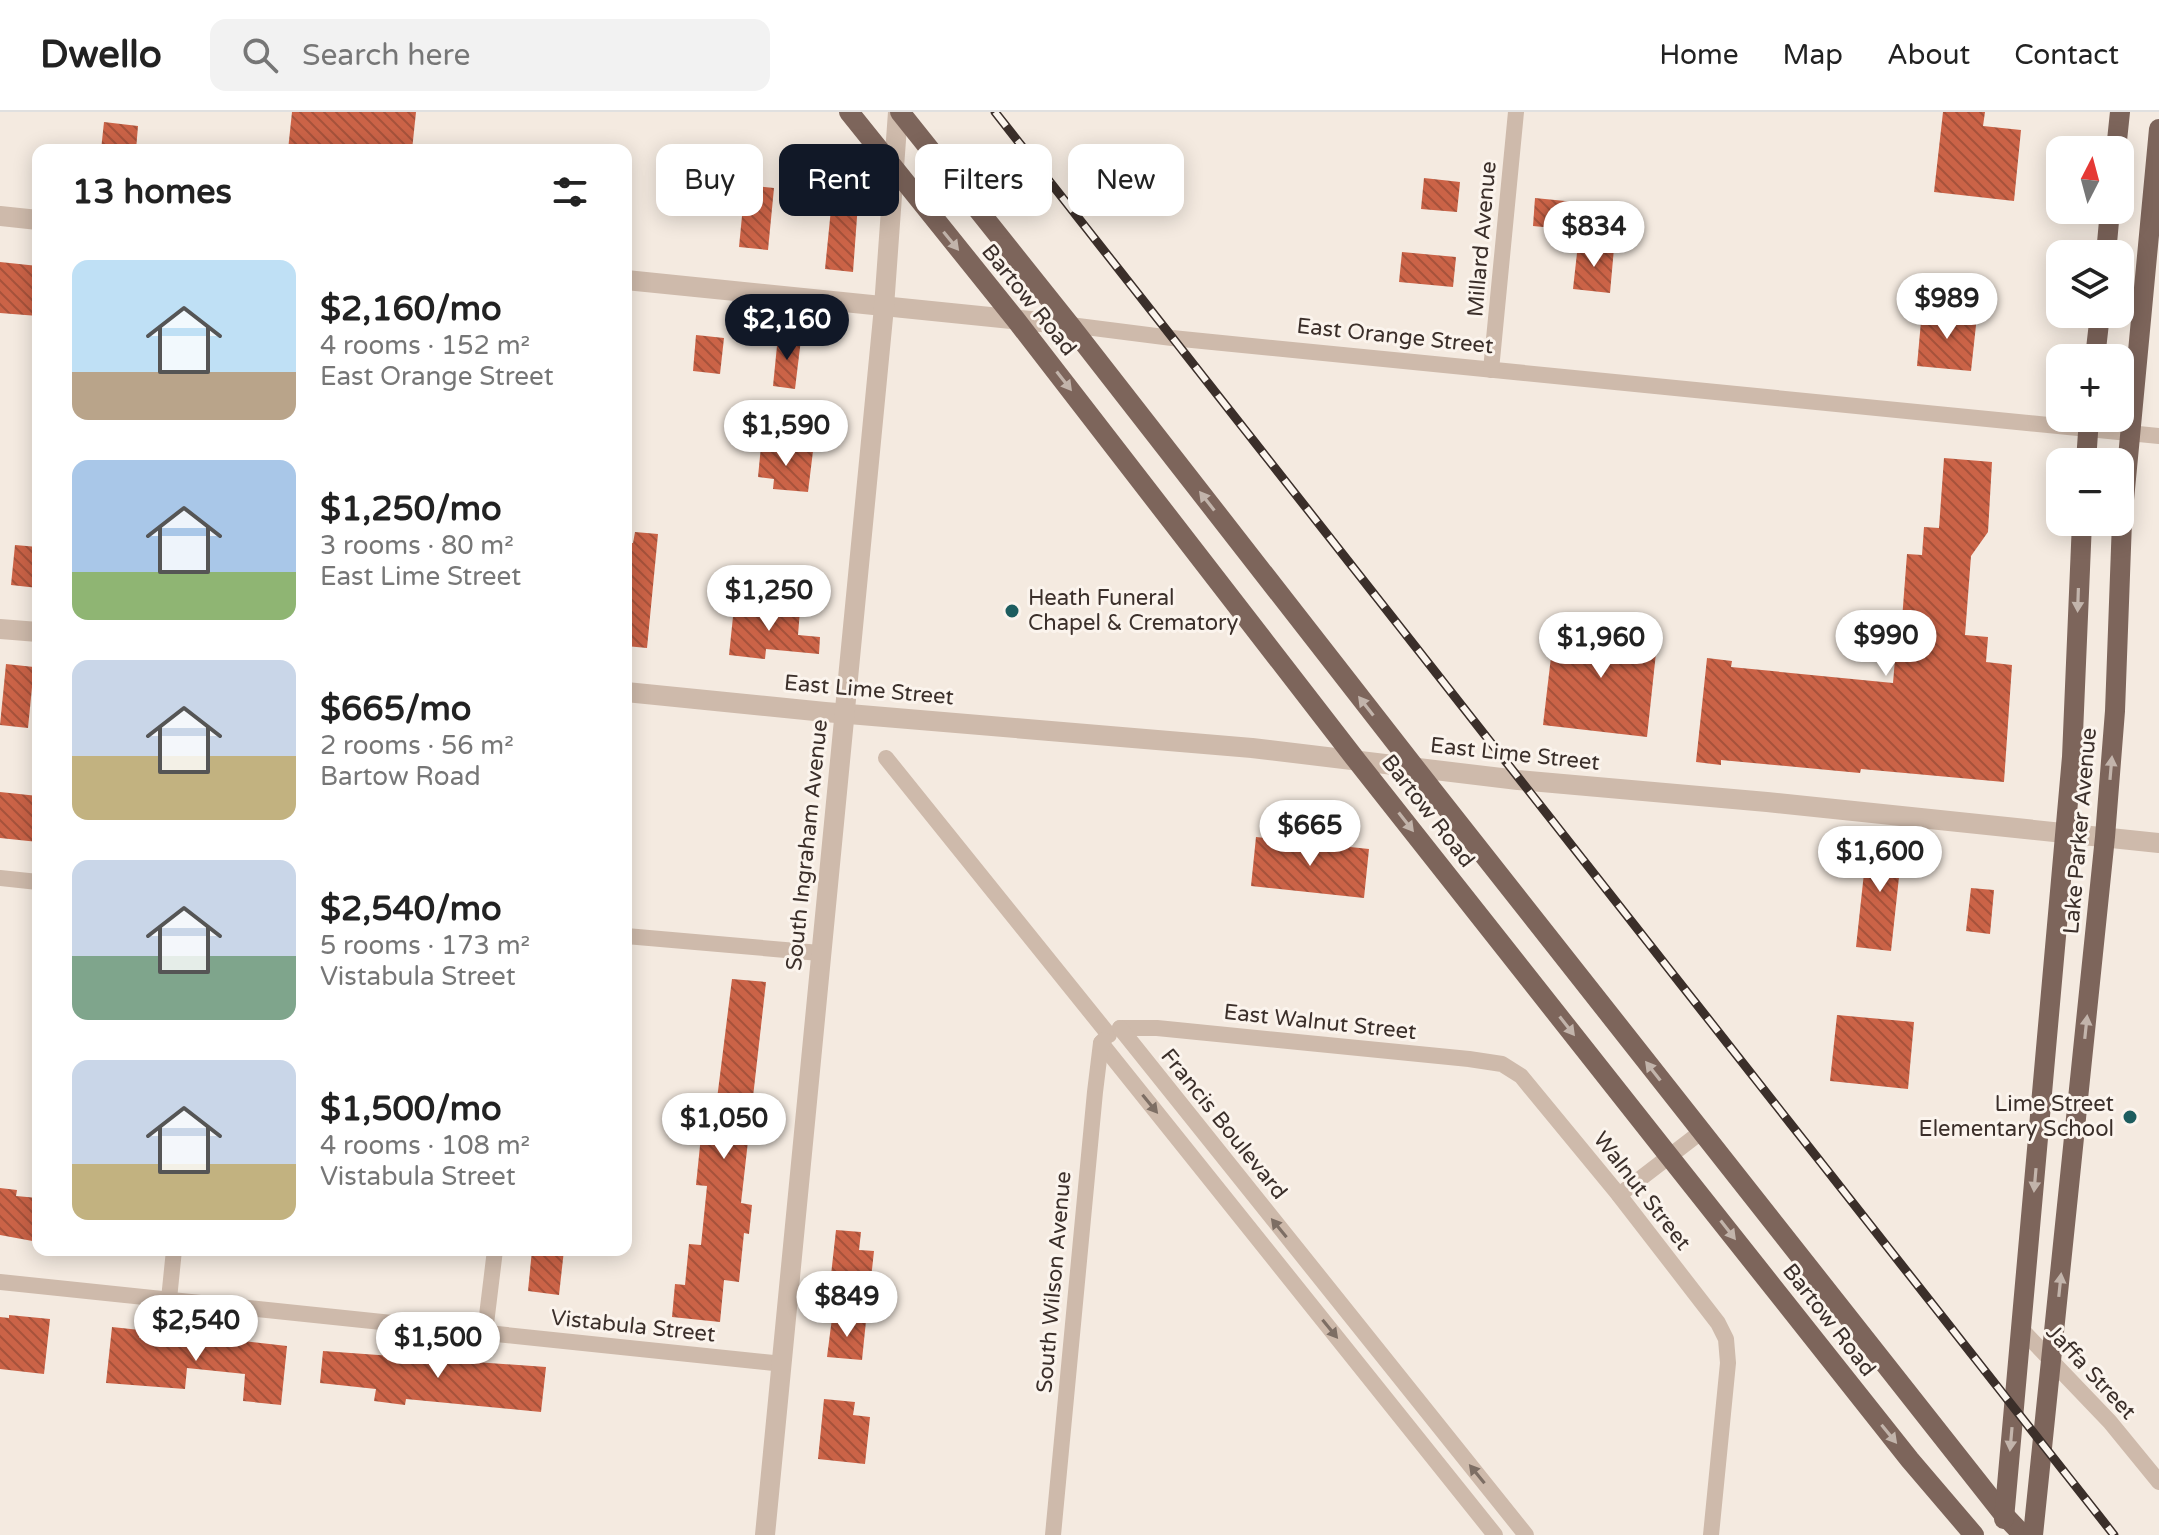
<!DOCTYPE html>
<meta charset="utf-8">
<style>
body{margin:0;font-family:"Varela Round",sans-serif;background:#f2f2f2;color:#222;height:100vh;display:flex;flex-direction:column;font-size:30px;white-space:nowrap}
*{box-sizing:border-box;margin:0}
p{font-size:26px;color:#767676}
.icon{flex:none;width:44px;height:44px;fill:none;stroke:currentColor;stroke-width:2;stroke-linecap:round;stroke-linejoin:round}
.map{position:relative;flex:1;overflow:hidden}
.sheet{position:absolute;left:32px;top:32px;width:600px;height:1112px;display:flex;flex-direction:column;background:#fff;border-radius:16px;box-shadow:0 4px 20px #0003}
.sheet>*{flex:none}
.banner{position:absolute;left:656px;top:32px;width:760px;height:72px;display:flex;gap:16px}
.needle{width:52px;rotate:6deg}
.buttons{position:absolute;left:2046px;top:24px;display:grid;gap:16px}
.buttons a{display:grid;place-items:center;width:88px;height:88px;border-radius:16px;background:#fff;box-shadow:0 4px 20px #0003;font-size:40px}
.price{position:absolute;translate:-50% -68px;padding:0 18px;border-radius:28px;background:#fff;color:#222;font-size:26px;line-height:52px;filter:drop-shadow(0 2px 4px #0008)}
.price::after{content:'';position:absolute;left:50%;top:48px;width:24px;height:18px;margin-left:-12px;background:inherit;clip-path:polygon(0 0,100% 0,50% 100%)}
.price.selected{background:#111827;color:#fff}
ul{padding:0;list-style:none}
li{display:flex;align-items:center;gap:24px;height:200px;padding:0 40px}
li span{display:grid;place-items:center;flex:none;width:224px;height:160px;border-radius:16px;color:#555}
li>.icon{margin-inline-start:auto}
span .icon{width:96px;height:96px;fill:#fffc;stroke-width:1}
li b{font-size:34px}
h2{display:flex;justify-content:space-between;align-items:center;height:96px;padding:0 40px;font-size:34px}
.tag{padding:0 28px;border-radius:16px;background:#fff;box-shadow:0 4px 20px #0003;font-size:28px;line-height:72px}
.tag.selected{background:#111827;color:#fff}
header{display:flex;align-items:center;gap:48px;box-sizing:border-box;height:112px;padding:0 40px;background:#fff;border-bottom:2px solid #e0e0e0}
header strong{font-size:38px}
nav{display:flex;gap:44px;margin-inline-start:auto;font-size:28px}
.search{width:560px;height:72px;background:#f2f2f2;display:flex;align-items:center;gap:20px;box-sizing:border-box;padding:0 28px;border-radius:16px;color:#767676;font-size:30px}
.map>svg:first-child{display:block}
.building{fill:url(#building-back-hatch)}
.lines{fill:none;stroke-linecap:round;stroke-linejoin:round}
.minor{stroke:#cebaab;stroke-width:16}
.tertiary{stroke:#cebaab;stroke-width:20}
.primary{stroke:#7d655b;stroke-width:20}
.rail-casing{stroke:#3b2f2a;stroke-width:9}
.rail{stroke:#fbf4ed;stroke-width:6;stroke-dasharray:18;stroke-linecap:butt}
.oneway{fill:#c2b4ab}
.oneway2{fill:#7d6e64}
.poi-dot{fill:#1d5d5f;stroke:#fbf4ed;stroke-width:3}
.labels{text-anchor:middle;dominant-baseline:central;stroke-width:6;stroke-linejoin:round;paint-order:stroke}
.street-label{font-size:22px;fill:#3b2f2a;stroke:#fbf4ed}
.poi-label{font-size:22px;fill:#3b2f2a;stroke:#fbf4ed;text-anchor:start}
</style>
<header>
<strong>Dwello</strong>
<div class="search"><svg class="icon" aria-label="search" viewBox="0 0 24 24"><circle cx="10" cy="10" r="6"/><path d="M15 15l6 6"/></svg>Search here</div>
<nav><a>Home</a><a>Map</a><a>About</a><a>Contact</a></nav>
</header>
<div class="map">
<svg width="2159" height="1423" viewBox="0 0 2159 1423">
<defs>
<pattern id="building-back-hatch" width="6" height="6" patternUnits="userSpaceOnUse" patternTransform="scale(2)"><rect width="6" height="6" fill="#cb6347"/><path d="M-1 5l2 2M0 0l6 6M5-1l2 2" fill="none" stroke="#a6523b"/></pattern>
</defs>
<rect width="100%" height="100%" fill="#f4eae0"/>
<g class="building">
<path d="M 292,0 L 416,0 L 412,38 L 288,38 Z"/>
<path d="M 1943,0 L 1985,0 L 1983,14 L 2021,18 L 2014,89 L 1934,80 Z"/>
<path d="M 104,10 L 138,14 L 136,38 L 101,38 Z"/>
<path d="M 789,46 L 852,53 L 860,64 L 853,160 L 825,157 L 833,77 L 786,72 Z"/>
<path d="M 1424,66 L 1460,70 L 1457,100 L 1421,97 Z"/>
<path d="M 745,73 L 774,76 L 768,138 L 739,135 Z"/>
<path d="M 1535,86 L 1585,91 L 1583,119 L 1533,114 Z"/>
<path d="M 1578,132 L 1614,136 L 1610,181 L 1573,177 Z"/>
<path d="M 1402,140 L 1456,145 L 1453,175 L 1399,170 Z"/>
<path d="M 0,150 L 38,154 L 38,204 L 0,201 Z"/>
<path d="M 1922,198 L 1977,204 L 1971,259 L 1917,254 Z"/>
<path d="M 696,223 L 724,226 L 720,262 L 693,259 Z"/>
<path d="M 778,224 L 801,227 L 795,277 L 773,274 Z"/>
<path d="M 761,334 L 813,339 L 808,380 L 773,377 L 774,367 L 758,365 Z"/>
<path d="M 1944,346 L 1992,350 L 1988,420 L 1971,444 L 1965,523 L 1988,525 L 1986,550 L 2012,553 L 2004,670 L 1861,657 L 1860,661 L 1721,648 L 1721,653 L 1696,650 L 1707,546 L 1732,549 L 1731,555 L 1893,571 L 1895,547 L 1899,547 L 1907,442 L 1922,443 L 1924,415 L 1939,416 Z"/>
<path d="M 635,420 L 658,422 L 647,536 L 626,534 L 626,431 L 633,431 Z"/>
<path d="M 15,433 L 38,435 L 38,476 L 11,473 Z"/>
<path d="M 734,495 L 772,499 L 772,495 L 800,498 L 798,523 L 820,525 L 819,542 L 766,537 L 765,547 L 729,543 Z"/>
<path d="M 1555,511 L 1658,522 L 1647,625 L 1543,613 Z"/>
<path d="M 6,552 L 34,555 L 28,616 L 0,613 Z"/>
<path d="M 0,680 L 38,684 L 38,730 L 0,726 Z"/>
<path d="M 1868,724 L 1903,728 L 1891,839 L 1856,835 Z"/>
<path d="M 1256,725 L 1369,737 L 1364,786 L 1251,774 Z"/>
<path d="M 1971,776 L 1994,778 L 1990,822 L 1966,819 Z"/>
<path d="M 732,867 L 766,870 L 741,1091 L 752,1093 L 749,1122 L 744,1121 L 739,1170 L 724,1168 L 720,1210 L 672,1205 L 675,1172 L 685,1173 L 689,1132 L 701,1133 L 707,1074 L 696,1073 L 702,1014 L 695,1013 L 698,985 L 717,987 Z"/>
<path d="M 1837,903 L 1914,910 L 1908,977 L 1830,969 Z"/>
<path d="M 0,1076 L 17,1078 L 16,1084 L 38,1086 L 38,1130 L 0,1123 Z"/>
<path d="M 836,1118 L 861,1120 L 859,1138 L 874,1139 L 870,1176 L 830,1172 Z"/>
<path d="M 532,1138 L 564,1138 L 559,1183 L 528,1179 Z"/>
<path d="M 9,1203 L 50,1207 L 44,1262 L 0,1257 L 0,1205 L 9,1206 Z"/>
<path d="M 832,1206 L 866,1209 L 862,1248 L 827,1245 Z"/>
<path d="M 112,1215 L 140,1218 L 139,1226 L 199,1232 L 200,1224 L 287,1234 L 281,1293 L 243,1289 L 245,1262 L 187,1256 L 185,1277 L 106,1271 Z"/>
<path d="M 323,1239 L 546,1255 L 541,1300 L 406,1287 L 405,1293 L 374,1289 L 376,1277 L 320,1271 Z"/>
<path d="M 824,1287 L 855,1290 L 853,1303 L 870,1305 L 865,1352 L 818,1347 Z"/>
</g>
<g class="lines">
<g class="minor">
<path d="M 1070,213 L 1172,226 L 2159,324"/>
<path d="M 1491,258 L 1516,0"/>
<path d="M 886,646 L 1109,923"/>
<path d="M 0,766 L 38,770"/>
<path d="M 626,824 L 820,841"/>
<path d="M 1120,916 L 1157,916 L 1469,947 L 1502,952 L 1521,964 L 1619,1083 L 1718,1211 L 1726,1227 L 1728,1251 L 1711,1423"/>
<path d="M 1120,916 L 1526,1423"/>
<path d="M 1101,931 L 1495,1423"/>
<path d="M 1619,1083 L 1701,1020"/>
<path d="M 0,1170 L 783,1252"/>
<path d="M 169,1187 L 174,1138"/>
<path d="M 2022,1218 L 2110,1310 L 2159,1370"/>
<path d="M 485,1220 L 495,1138"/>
<path d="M 1053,1423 L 1095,980 L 1101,931 L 1104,928"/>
</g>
<g class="tertiary">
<path d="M 0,104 L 38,108"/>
<path d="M 626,168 L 1070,213"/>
<path d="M 0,517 L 38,520"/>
<path d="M 626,580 L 825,600 L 1252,636 L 1518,668 L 1767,690 L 2159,731"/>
<path d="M 765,1423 L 884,195 L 898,0"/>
</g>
<g class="primary">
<path d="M 849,0 L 1016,208 L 1357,649 L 1669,1044 L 1910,1348 L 1974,1423"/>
<path d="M 900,0 L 1070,213 L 1434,680 L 2004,1403 L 2023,1423"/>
<path d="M 2116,38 L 2120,0"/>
<path d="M 2106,142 L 2110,98"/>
<path d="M 2095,246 L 2100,202"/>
<path d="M 2086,350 L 2089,306"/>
<path d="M 2004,1407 L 2072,645 L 2082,410"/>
<path d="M 2033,1423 L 2105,725 L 2115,599 L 2122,409 L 2159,17"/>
</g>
<defs>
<path id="rail" d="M 995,0 L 2114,1423"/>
</defs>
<use href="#rail" class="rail-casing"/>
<use href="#rail" class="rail"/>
</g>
<defs><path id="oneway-solid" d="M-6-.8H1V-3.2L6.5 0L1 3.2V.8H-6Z" transform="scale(2)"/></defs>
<g class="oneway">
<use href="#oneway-solid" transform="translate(951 129) rotate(51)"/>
<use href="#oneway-solid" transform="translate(1064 269) rotate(52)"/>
<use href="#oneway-solid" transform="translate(1207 389) rotate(-128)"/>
<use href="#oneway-solid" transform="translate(2078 488) rotate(92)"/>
<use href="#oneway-solid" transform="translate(1366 594) rotate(-128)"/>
<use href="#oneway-solid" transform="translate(2111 656) rotate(-85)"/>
<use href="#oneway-solid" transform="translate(1406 710) rotate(52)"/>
<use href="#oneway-solid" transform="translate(1567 914) rotate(52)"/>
<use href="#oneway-solid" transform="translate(2086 915) rotate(-84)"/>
<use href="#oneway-solid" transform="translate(1653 959) rotate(-128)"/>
<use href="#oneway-solid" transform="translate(2035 1068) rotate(95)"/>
<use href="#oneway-solid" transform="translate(1728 1118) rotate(52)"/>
<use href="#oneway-solid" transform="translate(2060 1173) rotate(-84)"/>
<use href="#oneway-solid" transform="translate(1889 1322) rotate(51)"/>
<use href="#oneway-solid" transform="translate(2011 1327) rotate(95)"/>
</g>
<g class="oneway2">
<use href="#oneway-solid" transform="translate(1150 992) rotate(51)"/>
<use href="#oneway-solid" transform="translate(1279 1116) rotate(-129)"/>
<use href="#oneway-solid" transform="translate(1330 1217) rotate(51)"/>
<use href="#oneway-solid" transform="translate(1477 1362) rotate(-129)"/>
</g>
<g class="poi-dot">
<circle cx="1012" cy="499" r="8"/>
<circle cx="2130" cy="1005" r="8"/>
</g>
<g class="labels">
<g class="street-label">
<text transform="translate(1482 127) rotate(-85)">Millard Avenue</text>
<text transform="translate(1029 188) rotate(51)">Bartow Road</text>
<text transform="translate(1395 224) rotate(6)">East Orange Street</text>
<text transform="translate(869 578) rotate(5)">East Lime Street</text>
<text transform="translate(1515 642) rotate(6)">East Lime Street</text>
<text transform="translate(1428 699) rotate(52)">Bartow Road</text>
<text transform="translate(2080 719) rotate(-85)">Lake Parker Avenue</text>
<text transform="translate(807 733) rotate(-84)">South Ingraham Avenue</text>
<text transform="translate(1320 910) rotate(6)">East Walnut Street</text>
<text transform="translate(1224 1012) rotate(51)">Francis Boulevard</text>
<text transform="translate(1642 1079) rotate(52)">Walnut Street</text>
<text transform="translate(1054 1170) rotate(-85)">South Wilson Avenue</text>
<text transform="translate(1829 1208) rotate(52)">Bartow Road</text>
<text transform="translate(633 1214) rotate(6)">Vistabula Street</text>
<text transform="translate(2091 1260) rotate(47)">Jaffa Street</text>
</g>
<g class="poi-label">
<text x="1028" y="486">Heath Funeral<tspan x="1028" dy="25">Chapel &amp; Crematory</tspan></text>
<text x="2114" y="992" text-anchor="end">Lime Street<tspan x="2114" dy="25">Elementary School</tspan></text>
</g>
</g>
</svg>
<div class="buttons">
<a><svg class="needle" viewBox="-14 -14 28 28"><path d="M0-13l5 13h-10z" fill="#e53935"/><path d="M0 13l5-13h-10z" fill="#767676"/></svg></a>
<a><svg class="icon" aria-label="layers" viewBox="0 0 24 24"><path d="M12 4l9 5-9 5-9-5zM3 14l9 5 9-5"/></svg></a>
<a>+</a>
<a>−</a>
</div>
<b class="price" style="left:1594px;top:157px">$834</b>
<b class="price" style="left:1947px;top:229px">$989</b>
<b class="price selected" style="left:787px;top:250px">$2,160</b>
<b class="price" style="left:786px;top:356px">$1,590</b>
<b class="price" style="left:769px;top:521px">$1,250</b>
<b class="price" style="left:1886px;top:566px">$990</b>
<b class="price" style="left:1601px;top:568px">$1,960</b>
<b class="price" style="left:1310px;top:756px">$665</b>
<b class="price" style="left:1880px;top:782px">$1,600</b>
<b class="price" style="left:724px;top:1049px">$1,050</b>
<b class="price" style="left:847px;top:1227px">$849</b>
<b class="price" style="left:196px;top:1251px">$2,540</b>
<b class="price" style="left:438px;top:1268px">$1,500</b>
<div class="banner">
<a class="tag">Buy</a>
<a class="tag selected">Rent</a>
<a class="tag">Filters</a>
<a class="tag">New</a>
</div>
<section class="sheet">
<h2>13 homes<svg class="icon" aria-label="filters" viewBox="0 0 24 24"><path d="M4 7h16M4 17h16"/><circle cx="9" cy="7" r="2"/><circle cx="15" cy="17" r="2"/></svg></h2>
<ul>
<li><span style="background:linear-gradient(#bfe0f5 70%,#b9a48a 0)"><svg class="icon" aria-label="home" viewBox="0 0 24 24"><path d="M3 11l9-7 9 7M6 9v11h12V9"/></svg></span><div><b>$2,160/mo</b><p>4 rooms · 152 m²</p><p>East Orange Street</p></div></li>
<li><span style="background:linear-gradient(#a9c7e8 70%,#8fb573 0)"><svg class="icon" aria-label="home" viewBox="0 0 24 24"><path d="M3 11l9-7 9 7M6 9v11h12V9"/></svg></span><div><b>$1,250/mo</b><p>3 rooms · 80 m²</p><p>East Lime Street</p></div></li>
<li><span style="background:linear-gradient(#c9d6e8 60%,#c2b280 0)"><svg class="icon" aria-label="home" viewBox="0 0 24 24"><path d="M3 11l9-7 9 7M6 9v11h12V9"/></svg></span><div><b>$665/mo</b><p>2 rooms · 56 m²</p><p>Bartow Road</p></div></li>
<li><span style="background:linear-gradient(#c9d6e8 60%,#7fa58c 0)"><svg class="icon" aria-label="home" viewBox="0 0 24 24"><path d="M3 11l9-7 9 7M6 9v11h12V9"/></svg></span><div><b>$2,540/mo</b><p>5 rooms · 173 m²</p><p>Vistabula Street</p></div></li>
<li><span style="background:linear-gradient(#c9d6e8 65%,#c2b280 0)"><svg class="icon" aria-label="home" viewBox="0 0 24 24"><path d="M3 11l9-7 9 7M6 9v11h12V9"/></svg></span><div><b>$1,500/mo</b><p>4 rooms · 108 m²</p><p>Vistabula Street</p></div></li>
</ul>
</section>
</div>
